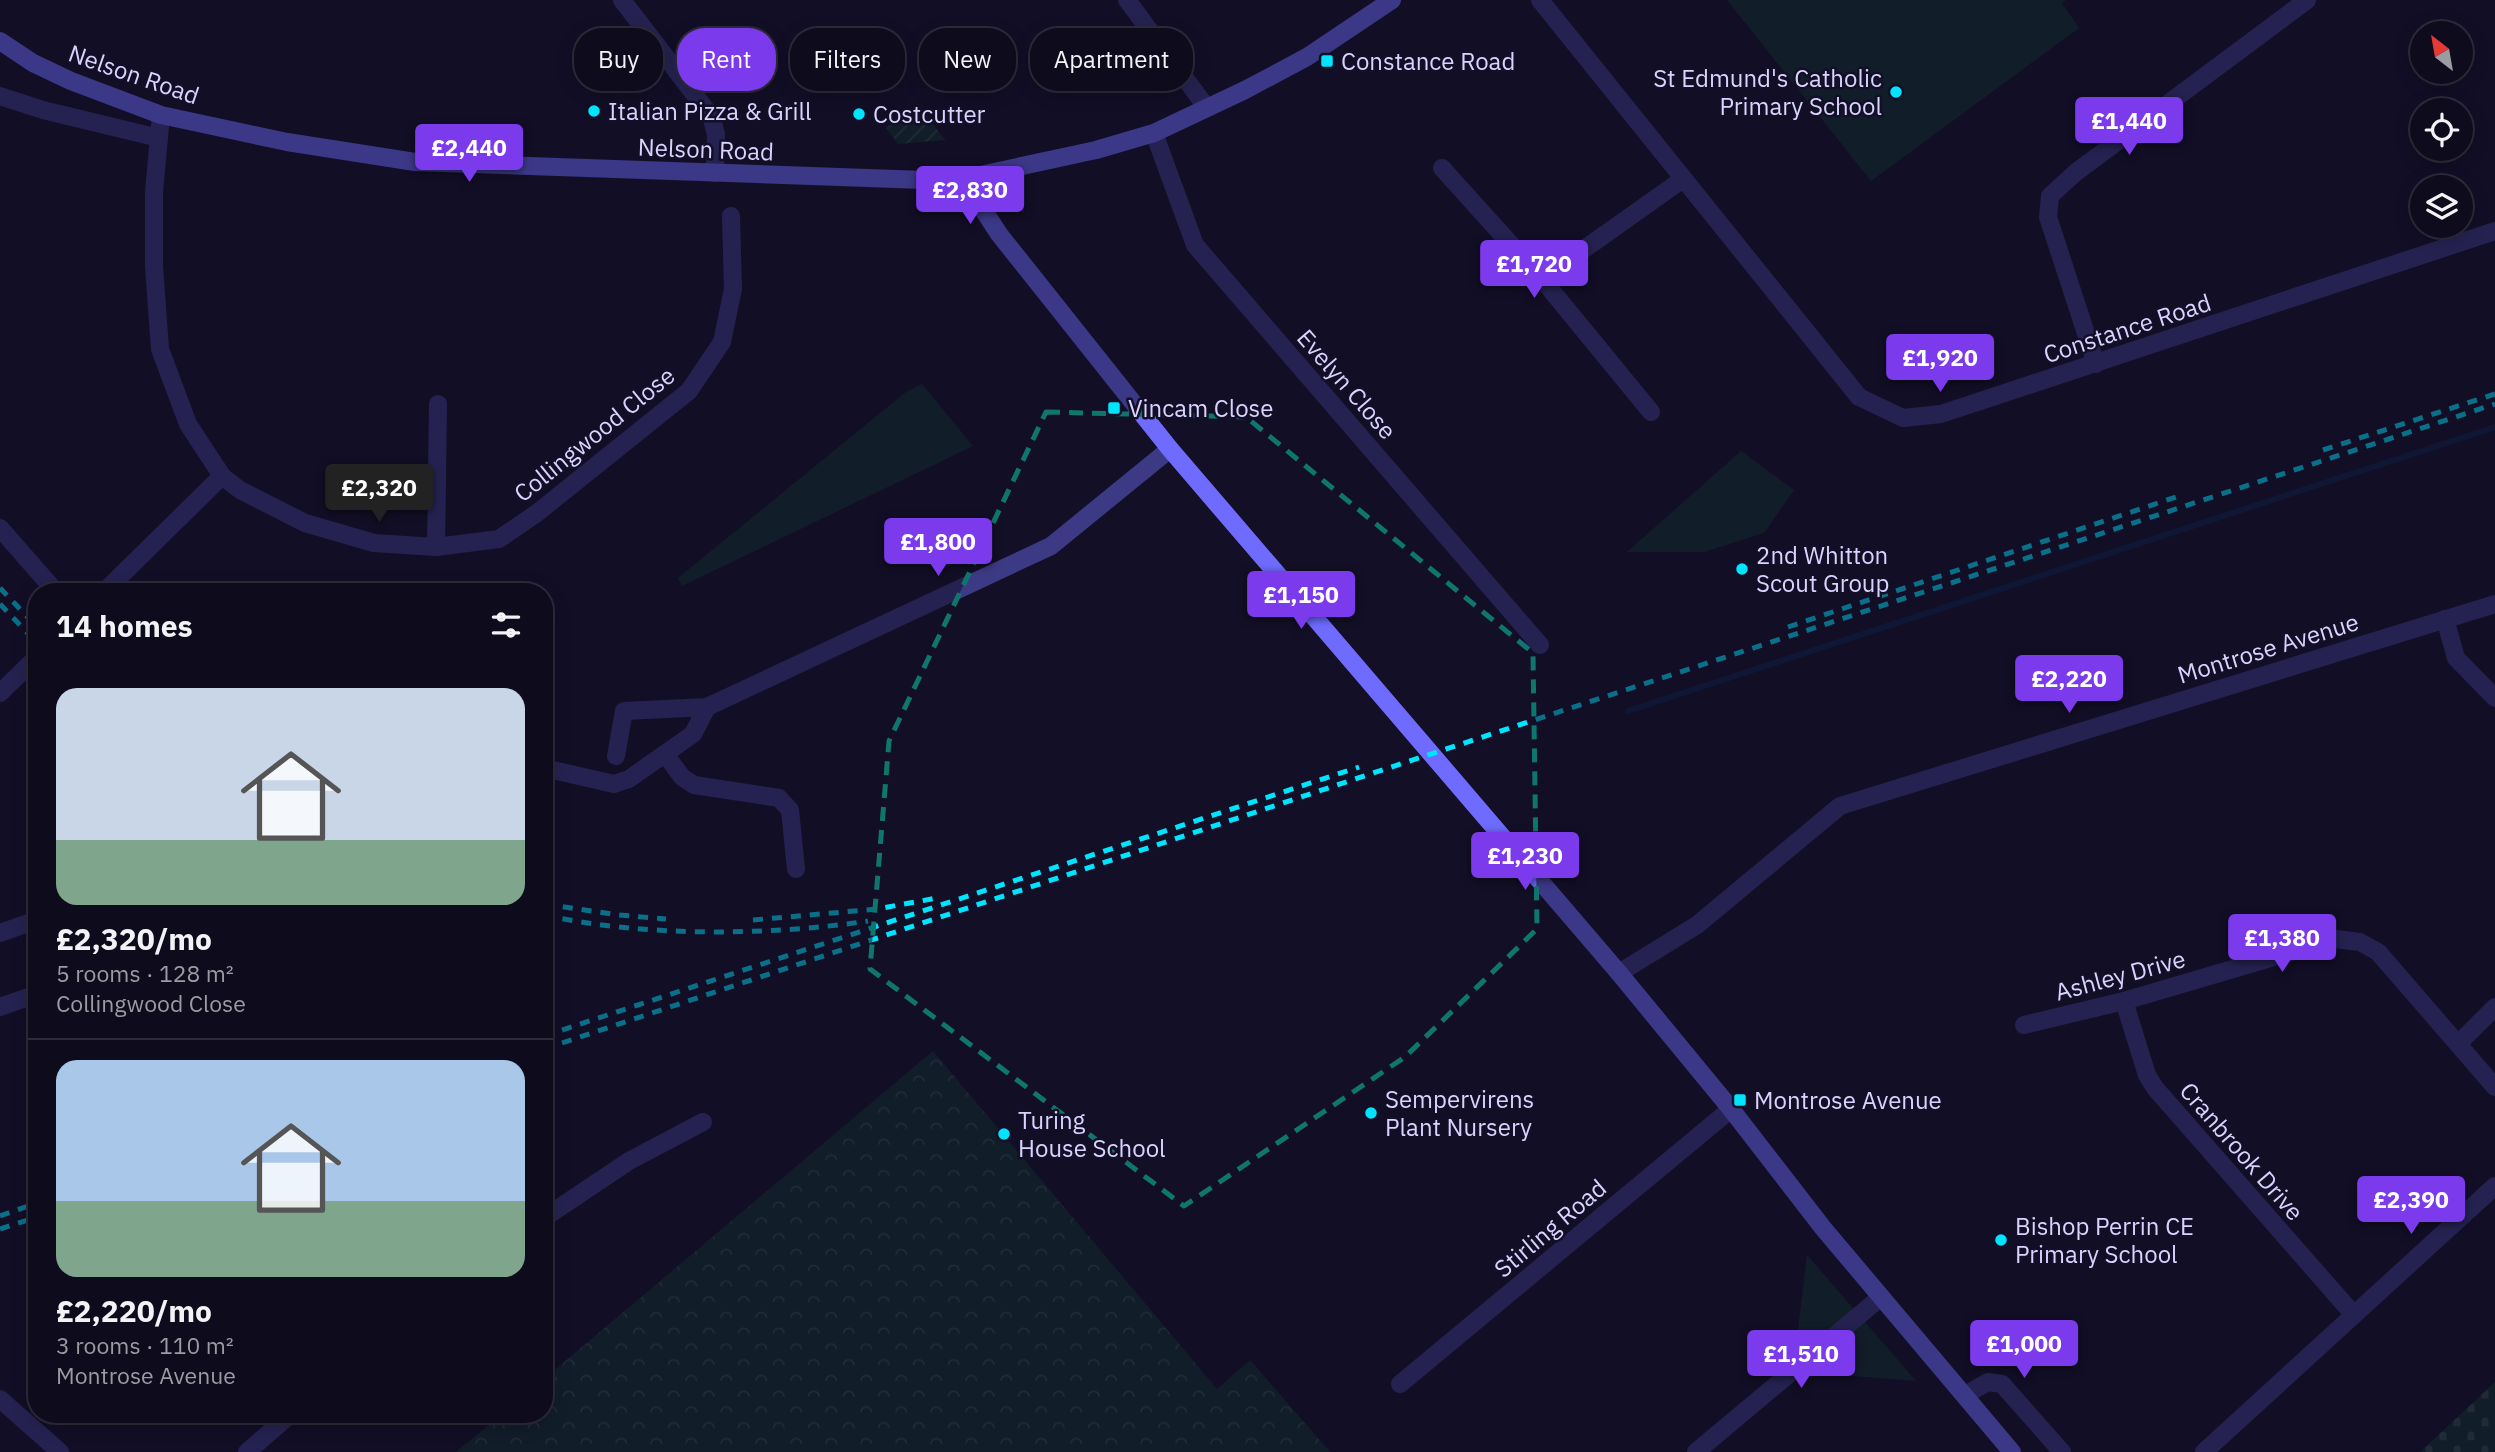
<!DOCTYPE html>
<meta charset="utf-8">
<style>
body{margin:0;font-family:"IBM Plex Sans",sans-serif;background:#171425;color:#f1f3f6;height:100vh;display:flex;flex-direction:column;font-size:26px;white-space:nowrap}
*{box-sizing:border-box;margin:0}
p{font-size:23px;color:#9b9ba3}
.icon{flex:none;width:38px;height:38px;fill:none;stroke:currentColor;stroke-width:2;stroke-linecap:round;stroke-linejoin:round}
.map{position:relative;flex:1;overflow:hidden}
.side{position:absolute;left:28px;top:583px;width:525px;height:840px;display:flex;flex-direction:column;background:#0e0b1c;border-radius:28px;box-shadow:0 4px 18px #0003,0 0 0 2px #2e2b3b}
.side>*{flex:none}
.top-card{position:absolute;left:574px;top:28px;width:665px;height:63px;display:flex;gap:14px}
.needle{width:46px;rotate:329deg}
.tools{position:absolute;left:2410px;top:21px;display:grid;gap:14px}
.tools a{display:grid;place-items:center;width:63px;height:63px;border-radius:50%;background:#0e0b1c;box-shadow:0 4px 18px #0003,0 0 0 2px #2e2b3b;font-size:35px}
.price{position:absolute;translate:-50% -60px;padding:0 16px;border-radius:7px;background:#7c3aed;color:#fff;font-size:23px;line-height:46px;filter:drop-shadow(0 2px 4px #0008)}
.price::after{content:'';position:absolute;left:50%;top:42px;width:21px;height:16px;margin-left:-10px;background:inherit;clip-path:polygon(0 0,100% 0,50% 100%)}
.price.current{background:#222;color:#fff}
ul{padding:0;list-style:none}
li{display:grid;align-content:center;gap:14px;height:371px;padding:0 28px}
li+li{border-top:2px solid #2e2b3b}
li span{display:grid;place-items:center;height:217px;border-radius:21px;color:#555}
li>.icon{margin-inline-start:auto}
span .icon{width:126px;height:126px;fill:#fffc;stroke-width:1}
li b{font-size:30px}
h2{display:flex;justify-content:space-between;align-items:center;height:84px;padding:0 28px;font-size:30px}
.pill{padding:0 24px;border-radius:28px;background:#0e0b1c;box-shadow:0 4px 18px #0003,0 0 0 2px #2e2b3b;font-size:24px;line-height:63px}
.pill.current{background:#7c3aed;color:#fff}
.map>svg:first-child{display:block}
.grass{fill:#12302f}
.forest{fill:url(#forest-crowns)}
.cemetery{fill:url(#cemetery-stones)}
.garden{fill:url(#garden-furrows)}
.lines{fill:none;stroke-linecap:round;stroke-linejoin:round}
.stream{stroke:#0c2248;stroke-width:6}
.street{stroke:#3d3a85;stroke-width:18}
.secondary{stroke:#6f6bff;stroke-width:18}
.rail{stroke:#00e5ff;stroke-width:5;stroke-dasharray:10 9;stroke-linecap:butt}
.marked{fill:none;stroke:#0f766e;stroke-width:5;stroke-dasharray:14 9;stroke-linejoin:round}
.poi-dot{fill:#00e5ff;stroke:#130f26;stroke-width:2.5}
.labels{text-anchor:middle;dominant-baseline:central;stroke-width:5;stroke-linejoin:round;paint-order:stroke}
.poi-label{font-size:24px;fill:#d9d4ff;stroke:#130f26;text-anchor:start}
.street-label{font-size:24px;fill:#d9d4ff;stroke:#130f26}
</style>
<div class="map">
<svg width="2495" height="1452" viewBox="0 0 2495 1452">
<defs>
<pattern id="forest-crowns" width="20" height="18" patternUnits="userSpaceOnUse" patternTransform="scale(1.75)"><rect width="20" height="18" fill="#12302f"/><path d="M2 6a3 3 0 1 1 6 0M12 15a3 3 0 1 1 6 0" fill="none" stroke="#344d4e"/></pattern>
<pattern id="cemetery-stones" width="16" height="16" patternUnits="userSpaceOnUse" patternTransform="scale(1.75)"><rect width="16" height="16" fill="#12302f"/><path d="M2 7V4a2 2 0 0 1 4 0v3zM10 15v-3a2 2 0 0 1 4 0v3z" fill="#344d4e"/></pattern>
<pattern id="garden-furrows" width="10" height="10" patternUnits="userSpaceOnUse" patternTransform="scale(1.75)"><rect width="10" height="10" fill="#12302f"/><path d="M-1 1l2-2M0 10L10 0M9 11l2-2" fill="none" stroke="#344d4e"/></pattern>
</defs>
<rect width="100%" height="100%" fill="#130f26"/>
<g class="grass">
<path d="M 1727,0 L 2065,0 L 2062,3 L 2079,28 L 1871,181 Z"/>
<path d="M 922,384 L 973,446 L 682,586 L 678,578 L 906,392 Z"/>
<path d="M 1741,451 L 1794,490 L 1764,533 L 1704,552 L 1627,552 Z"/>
<path d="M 1807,1255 L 1916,1381 L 1793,1371 Z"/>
</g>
<path class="forest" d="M 933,1051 L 1217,1389 L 1250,1360 L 1330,1452 L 456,1452 L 502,1414 L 544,1414 L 544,1379 Z"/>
<path class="cemetery" d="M 2495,1382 L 2495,1452 L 2420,1452 Z"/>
<path class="garden" d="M 918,104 L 945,140 L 898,144 L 886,128 Z"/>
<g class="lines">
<path class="stream" d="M 1628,711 L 2495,427"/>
<g class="street">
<path d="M 622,0 L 711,116 L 716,134 L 715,173"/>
<path d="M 1127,0 L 1207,108"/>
<path d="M 1540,0 L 1859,397 L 1903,418 L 1941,414 L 2495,231"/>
<path d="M 0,96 L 43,110 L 159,138"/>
<path d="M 161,115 L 154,192 L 154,266 L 160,349 L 188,424 L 222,476 L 240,490 L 305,523 L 374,543 L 436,547 L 499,539 L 537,513 L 689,391 L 722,342 L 733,289 L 731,216"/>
<path d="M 1154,133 L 1195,245 L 1540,645"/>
<path d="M 1442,168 L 1542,279 L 1651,412"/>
<path d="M 1542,279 L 1683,179"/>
<path d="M 2096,364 L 2048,217 L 2050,196 L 2075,173 L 2307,0"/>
<path d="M 0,528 L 56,592"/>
<path d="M 436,547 L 438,404"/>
<path d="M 104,592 L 222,476"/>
<path d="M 2445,619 L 2456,658 L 2495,698"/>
<path d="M 0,693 L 37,657"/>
<path d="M 665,754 L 682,777 L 694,785 L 779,798 L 790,810 L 796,869"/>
<path d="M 616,756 L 624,711 L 707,707 L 1051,546 L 1170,449"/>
<path d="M 544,768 L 614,784 L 629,779 L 693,734 L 707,707"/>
<path d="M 0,933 L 37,920"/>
<path d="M 1619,973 L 1697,925 L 1840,806 L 2495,604"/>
<path d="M 2124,1001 L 2147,1075 L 2155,1088 L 2354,1315"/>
<path d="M 0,1007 L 37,994"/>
<path d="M 2024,1025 L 2124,1001 L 2335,939 L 2360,942 L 2378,952 L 2495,1087"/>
<path d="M 2458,1044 L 2495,1007"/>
<path d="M 544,1218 L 629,1161 L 703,1122"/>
<path d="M 1400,1384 L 1731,1109"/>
<path d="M 1965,1395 L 1988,1382 L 2002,1384 L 2062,1452"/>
<path d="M 0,1399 L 60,1452"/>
<path d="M 247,1452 L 291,1414"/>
<path d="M 1696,1452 L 1881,1297"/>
<path d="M 2204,1452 L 2495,1186"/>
</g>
<g class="secondary">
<path d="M 0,41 L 33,63 L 71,81 L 161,115 L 287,142 L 415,162 L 924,180 L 971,177 L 1096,150 L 1154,133 L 1245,90 L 1307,57 L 1392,0"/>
<path d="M 971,177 L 984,211 L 999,234 L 1170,449 L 1619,973 L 1731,1109 L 1823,1228 L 2012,1452"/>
</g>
<g class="rail">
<path d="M 2323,450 L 2495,394"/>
<path d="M 0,588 L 37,627"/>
<path d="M 0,604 L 37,643"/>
<path d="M 1788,627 L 2176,497"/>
<path d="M 544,904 L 619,915 L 666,919"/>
<path d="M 544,915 C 644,937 767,936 868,921"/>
<path d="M 753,920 L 877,909 L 937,898"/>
<path d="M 544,1036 L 1359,767"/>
<path d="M 544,1049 L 1355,779 L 2495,404"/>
<path d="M 0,1216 L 37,1203"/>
<path d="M 0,1229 L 37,1217"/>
</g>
</g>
<path d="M0 0H2495V1452H0ZM 1046,412 L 1246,417 L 1533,653 L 1537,929 L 1405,1057 L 1184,1206 L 870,969 L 889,741 Z" fill="#130f26" fill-opacity=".55" fill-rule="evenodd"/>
<path class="marked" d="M 1046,412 L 1246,417 L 1533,653 L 1537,929 L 1405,1057 L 1184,1206 L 870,969 L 889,741 Z"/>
<g class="poi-dot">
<rect x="1320" y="54" width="14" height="14" rx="3.5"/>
<circle cx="1896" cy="92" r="7"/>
<circle cx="594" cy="111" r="7"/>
<circle cx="859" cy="114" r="7"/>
<rect x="1107" y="401" width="14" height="14" rx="3.5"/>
<circle cx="1742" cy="569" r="7"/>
<rect x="1733" y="1093" width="14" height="14" rx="3.5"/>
<circle cx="1371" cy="1113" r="7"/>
<circle cx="1004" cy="1134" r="7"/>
<circle cx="2001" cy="1240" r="7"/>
</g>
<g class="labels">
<g class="poi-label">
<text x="1341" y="61">Constance Road</text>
<text x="1882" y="78" text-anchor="end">St Edmund's Catholic<tspan x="1882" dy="28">Primary School</tspan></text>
<text x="608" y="111">Italian Pizza &amp; Grill</text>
<text x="873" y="114">Costcutter</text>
<text x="1128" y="408">Vincam Close</text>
<text x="1756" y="555">2nd Whitton<tspan x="1756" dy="28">Scout Group</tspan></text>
<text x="1385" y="1099">Sempervirens<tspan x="1385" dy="28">Plant Nursery</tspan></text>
<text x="1754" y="1100">Montrose Avenue</text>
<text x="1018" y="1120">Turing<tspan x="1018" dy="28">House School</tspan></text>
<text x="2015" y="1226">Bishop Perrin CE<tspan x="2015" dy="28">Primary School</tspan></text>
</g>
<g class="street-label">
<text transform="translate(134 74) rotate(19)">Nelson Road</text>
<text transform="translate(706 149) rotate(2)">Nelson Road</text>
<text transform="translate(2127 328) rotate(-18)">Constance Road</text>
<text transform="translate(1347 384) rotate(49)">Evelyn Close</text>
<text transform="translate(594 434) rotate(-39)">Collingwood Close</text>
<text transform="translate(2268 648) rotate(-17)">Montrose Avenue</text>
<text transform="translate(2120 975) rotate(-15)">Ashley Drive</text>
<text transform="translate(2242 1151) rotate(49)">Cranbrook Drive</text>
<text transform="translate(1550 1228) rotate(-40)">Stirling Road</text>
</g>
</g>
</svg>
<div class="tools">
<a><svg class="needle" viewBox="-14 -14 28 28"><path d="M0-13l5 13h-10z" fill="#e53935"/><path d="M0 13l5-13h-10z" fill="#9b9ba3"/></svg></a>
<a><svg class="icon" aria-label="locate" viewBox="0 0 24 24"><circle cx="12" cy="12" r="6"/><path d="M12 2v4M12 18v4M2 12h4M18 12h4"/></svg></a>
<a><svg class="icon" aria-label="layers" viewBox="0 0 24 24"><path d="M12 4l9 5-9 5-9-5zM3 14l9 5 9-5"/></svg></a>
</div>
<b class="price" style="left:2129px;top:157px">£1,440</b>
<b class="price" style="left:469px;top:184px">£2,440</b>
<b class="price" style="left:970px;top:226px">£2,830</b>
<b class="price" style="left:1534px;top:300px">£1,720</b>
<b class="price" style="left:1940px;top:394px">£1,920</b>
<b class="price current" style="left:379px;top:524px">£2,320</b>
<b class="price" style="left:938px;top:578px">£1,800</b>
<b class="price" style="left:1301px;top:631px">£1,150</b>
<b class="price" style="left:2069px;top:715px">£2,220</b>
<b class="price" style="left:1525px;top:892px">£1,230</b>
<b class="price" style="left:2282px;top:974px">£1,380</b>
<b class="price" style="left:2411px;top:1236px">£2,390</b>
<b class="price" style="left:2024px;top:1380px">£1,000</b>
<b class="price" style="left:1801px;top:1390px">£1,510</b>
<div class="top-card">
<a class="pill">Buy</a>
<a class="pill current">Rent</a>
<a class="pill">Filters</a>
<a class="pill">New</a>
<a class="pill">Apartment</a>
</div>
<section class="side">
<h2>14 homes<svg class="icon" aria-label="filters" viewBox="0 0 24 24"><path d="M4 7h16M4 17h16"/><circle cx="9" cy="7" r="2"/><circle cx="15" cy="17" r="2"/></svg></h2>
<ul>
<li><span style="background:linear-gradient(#c9d6e8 70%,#7fa58c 0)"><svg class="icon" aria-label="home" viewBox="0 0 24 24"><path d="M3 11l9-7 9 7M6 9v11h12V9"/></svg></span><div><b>£2,320/mo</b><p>5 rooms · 128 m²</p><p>Collingwood Close</p></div></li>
<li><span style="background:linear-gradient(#a9c7e8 65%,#7fa58c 0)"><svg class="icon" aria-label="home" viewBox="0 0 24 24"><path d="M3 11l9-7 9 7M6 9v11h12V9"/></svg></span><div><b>£2,220/mo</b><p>3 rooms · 110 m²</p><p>Montrose Avenue</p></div></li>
</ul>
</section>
</div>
